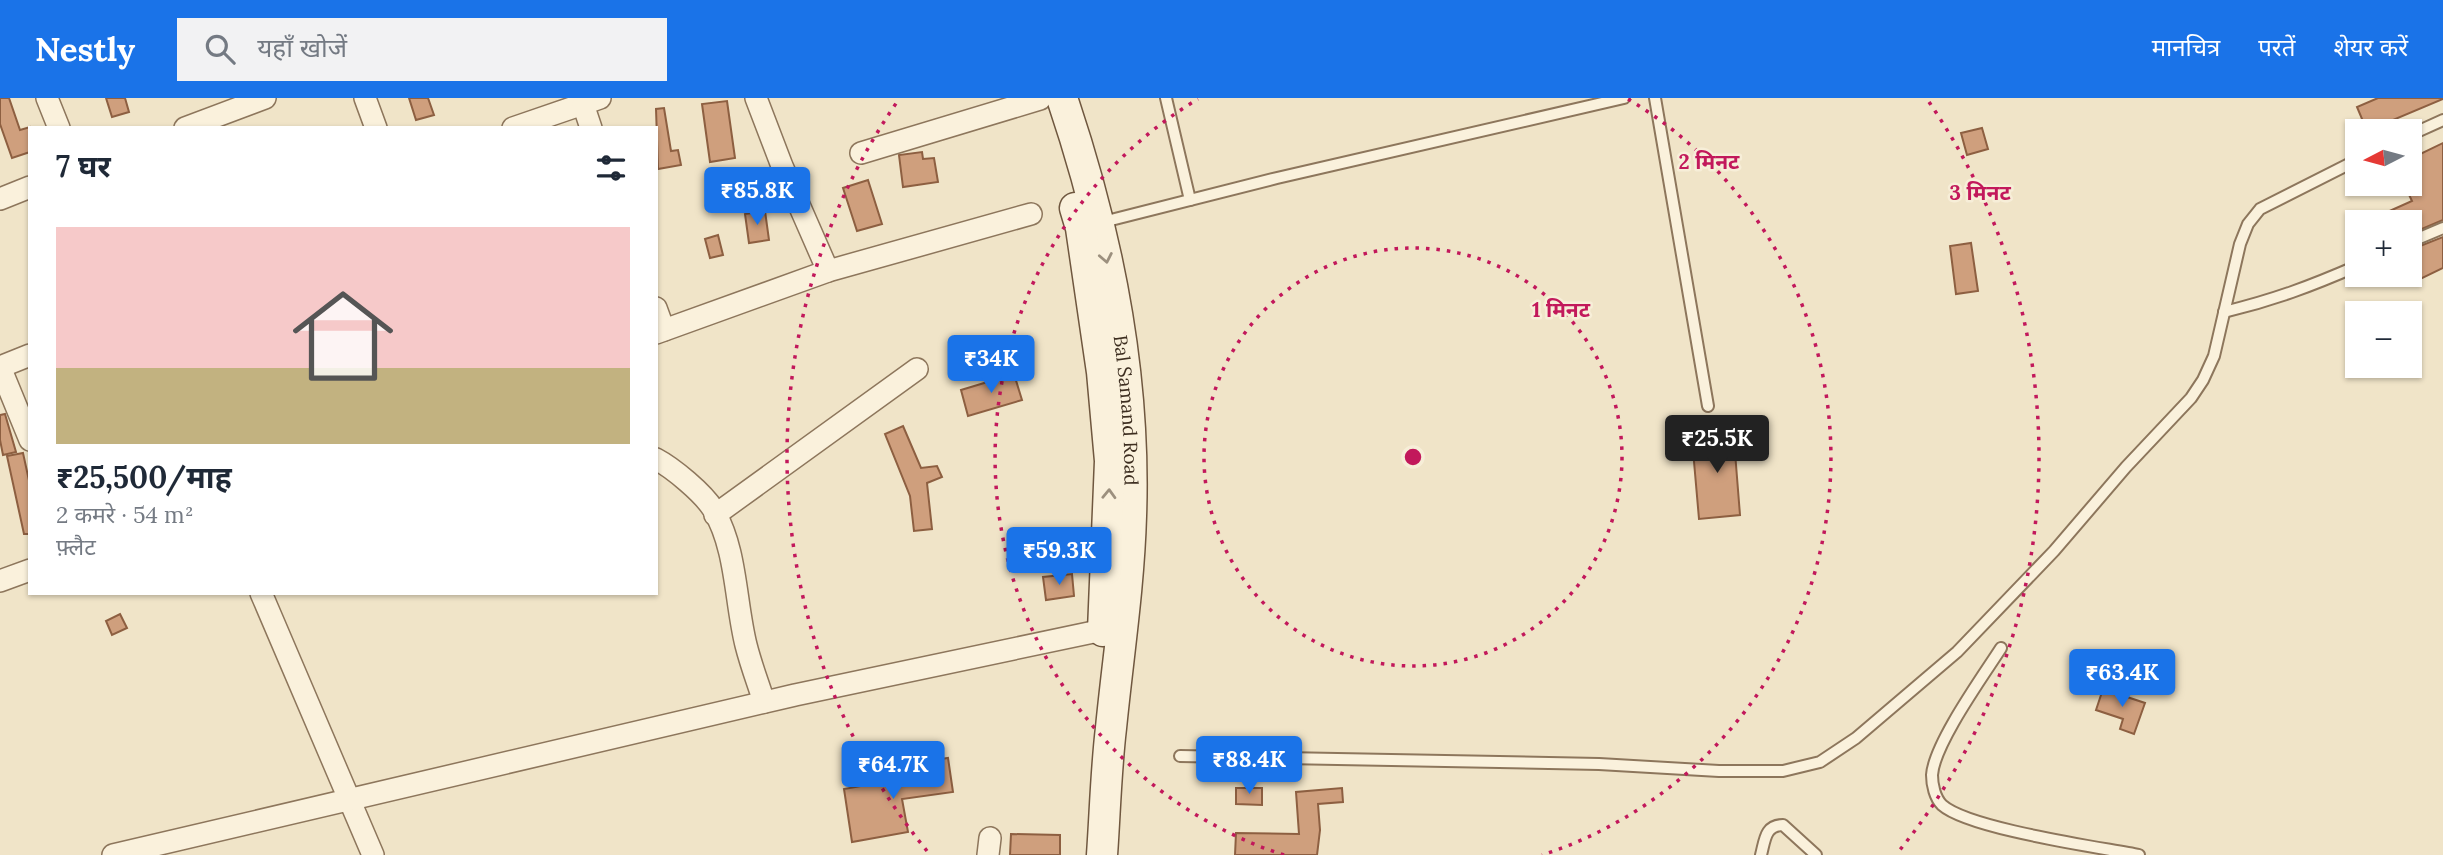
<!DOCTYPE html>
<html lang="hi">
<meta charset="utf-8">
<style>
body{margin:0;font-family:Lora,"Noto Sans Devanagari",serif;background:#f2f2f3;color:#1f2937;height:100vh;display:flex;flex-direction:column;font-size:26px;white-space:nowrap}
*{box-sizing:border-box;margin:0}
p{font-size:23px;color:#747a83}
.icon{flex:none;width:38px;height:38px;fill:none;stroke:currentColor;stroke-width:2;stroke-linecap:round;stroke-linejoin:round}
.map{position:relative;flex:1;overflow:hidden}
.side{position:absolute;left:28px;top:28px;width:630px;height:469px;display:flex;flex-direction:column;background:#fff;border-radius:0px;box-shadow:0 2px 5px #0004}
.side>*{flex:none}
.needle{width:46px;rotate:264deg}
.controls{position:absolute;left:2345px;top:21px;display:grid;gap:14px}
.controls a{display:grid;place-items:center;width:77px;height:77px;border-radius:0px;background:#fff;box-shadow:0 2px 5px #0004;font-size:35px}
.price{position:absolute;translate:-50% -60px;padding:0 16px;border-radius:7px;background:#1a73e8;color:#fff;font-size:23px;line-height:46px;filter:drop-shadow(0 2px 4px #0008)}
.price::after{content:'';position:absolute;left:50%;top:42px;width:21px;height:16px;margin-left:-10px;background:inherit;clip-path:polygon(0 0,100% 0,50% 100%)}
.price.current{background:#222;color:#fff}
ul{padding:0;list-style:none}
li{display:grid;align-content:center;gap:14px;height:371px;padding:0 28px}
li+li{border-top:2px solid #e0e1e3}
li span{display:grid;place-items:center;height:217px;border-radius:0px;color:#555}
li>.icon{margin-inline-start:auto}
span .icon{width:126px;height:126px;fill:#fffc;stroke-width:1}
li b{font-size:30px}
h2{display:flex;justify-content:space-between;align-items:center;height:84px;padding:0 28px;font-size:30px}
header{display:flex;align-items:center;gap:42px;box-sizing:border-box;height:98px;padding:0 35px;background:#1a73e8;color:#fff}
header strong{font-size:33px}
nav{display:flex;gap:38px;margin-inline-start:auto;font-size:24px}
.search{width:490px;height:63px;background:#f2f2f3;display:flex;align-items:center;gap:18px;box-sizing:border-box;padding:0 24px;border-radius:0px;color:#747a83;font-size:26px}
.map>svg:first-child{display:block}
.building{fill:#cf9f7d;stroke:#8d5f41;stroke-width:2}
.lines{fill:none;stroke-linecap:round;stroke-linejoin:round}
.lane-casing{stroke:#8d765c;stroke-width:14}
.street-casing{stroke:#8d765c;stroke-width:24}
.secondary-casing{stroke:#6f573f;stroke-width:33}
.lane{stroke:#faf1dc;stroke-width:10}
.street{stroke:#faf1dc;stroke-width:21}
.secondary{stroke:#faf1dc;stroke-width:30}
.oneway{stroke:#9c907e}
.ring{fill:none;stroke:#c2185b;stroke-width:3.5;stroke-dasharray:3.5 7}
.labels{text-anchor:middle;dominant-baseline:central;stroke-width:5;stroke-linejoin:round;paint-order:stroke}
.street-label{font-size:19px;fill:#3d2e20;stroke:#f7eed8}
.centre{fill:#c2185b;stroke:#f7eed8;stroke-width:3.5}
.ring-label{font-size:21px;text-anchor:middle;font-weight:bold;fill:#c2185b;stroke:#f7eed8;stroke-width:5;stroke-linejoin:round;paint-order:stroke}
</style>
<header>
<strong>Nestly</strong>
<div class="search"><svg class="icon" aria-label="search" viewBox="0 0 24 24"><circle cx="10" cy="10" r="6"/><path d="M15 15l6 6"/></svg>यहाँ खोजें</div>
<nav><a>मानचित्र</a><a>परतें</a><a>शेयर करें</a></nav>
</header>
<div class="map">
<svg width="2443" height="757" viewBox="0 0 2443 757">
<rect width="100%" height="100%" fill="#f0e4c8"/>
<g class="building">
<path d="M 0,0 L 9,0 L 20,32 L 30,29 L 30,54 L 12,60 L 0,26 Z"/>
<path d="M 106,0 L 125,0 L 129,14 L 112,19 Z"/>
<path d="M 409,0 L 428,0 L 434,17 L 416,22 Z"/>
<path d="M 2378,0 L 2443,0 L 2443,1 L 2367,33 L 2357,9 Z"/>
<path d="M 727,3 L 735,60 L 710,64 L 702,6 Z"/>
<path d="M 664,10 L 671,53 L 678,52 L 681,67 L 658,71 L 656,11 Z"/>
<path d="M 1982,30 L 1988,51 L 1967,57 L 1961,35 Z"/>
<path d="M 2443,45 L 2443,122 L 2410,136 L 2410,124 L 2365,124 L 2412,103 L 2404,86 L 2410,86 L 2410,61 Z"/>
<path d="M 922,54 L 923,61 L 934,60 L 938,84 L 903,89 L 899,57 Z"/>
<path d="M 868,82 L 882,126 L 857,133 L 843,90 Z"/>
<path d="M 765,113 L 769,142 L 749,145 L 745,116 Z"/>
<path d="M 718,137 L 723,157 L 710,160 L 705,141 Z"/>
<path d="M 2443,139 L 2443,170 L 2410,186 L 2410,152 Z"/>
<path d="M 1971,145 L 1978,193 L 1956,196 L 1950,148 Z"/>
<path d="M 1014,276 L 1022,302 L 968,318 L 961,292 Z"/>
<path d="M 5,316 L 16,354 L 3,357 L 0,342 L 0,317 Z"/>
<path d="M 903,328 L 921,370 L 937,368 L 942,379 L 927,385 L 932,431 L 914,433 L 910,398 L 885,336 Z"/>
<path d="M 1733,329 L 1740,417 L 1699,421 L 1693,352 L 1707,351 L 1705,331 Z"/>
<path d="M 23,355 L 30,387 L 30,436 L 24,436 L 7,358 Z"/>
<path d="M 1072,476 L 1074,498 L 1046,502 L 1043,479 Z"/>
<path d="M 120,516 L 127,530 L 112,537 L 106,523 Z"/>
<path d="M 2103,591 L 2145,605 L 2134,636 L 2120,631 L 2123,621 L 2096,612 Z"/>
<path d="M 948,660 L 953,694 L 902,701 L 908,734 L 852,744 L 844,691 L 922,677 L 921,664 Z"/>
<path d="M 1236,690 L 1262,690 L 1262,707 L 1236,706 Z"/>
<path d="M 1342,690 L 1343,704 L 1318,706 L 1320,732 L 1317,757 L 1235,757 L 1236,735 L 1299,736 L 1296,694 Z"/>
<path d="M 1011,736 L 1060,737 L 1060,757 L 1010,757 Z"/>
</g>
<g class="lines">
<defs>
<g id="lane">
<path d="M 1166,0 L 1190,102"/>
<path d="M 1655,0 L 1708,308"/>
<path d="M 2410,37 L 2443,22"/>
<path d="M 1099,125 L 1277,80 L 1624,0"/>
<path d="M 2410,144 L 2443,130"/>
<path d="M 2224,214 C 2274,202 2311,188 2357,168"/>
<path d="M 2001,550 C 1983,578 1934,646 1932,677 C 1932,687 1935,700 1942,707 C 1969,731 2098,749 2139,757"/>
<path d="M 1180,658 L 1599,666 L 1719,673 L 1783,673 L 1820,664 L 1856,640 L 1957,554 L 2054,453 L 2126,369 L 2191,300 L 2203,282 L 2214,258 L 2240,146 L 2248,126 L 2260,111 L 2357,62"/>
<path d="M 1761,757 C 1765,742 1765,727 1783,727 L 1816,757"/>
</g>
<g id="street">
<path d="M 47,0 L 59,30"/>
<path d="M 365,0 L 376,30"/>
<path d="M 756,0 L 782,68 L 828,173"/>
<path d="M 185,30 L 265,0"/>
<path d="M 513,30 L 583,6 L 581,0"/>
<path d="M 591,30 L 583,6 L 600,0"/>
<path d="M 861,55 L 1040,1"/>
<path d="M 0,101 L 30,89"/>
<path d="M 656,210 L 664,232"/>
<path d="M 656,235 L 828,173 L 1031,116"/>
<path d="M 0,269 L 30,342"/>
<path d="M 0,269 L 30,257"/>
<path d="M 656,361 C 673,370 703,395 713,411 C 737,451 735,503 746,547 C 751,567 758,585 764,604"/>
<path d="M 715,417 L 917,271"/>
<path d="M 0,483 L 30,472"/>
<path d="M 261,495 L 373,757"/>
<path d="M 113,757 L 795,597 L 1103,532"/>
<path d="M 988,757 L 990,740"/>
</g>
<g id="secondary">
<path id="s1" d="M 1062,0 C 1107,133 1136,276 1131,418 C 1129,489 1118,559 1111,630 C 1106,672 1105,715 1102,757"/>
<path d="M 1075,110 L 1081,130 L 1102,274 L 1110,363 L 1103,533"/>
</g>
</defs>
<use href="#lane" class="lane-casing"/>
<use href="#street" class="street-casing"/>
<use href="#secondary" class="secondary-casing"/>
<use href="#lane" class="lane"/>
<use href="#street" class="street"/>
<use href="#secondary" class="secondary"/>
</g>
<defs><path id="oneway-chevron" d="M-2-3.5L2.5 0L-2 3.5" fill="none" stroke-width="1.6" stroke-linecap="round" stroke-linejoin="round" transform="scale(1.75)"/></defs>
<g class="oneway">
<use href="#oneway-chevron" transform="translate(1106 160) rotate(79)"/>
<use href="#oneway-chevron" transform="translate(1109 396) rotate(-88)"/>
</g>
<g class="ring">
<circle cx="1413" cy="359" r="209"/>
<path d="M1284 757A418 418 0 0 1 1198 1M1628 1A418 418 0 0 1 1542 757"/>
<path d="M927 753A626 626 0 0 1 897 4M1929 4A626 626 0 0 1 1899 753"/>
</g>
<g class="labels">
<g class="street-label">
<text stroke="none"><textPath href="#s1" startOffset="320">Bal Samand Road</textPath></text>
</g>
</g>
<circle cx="1413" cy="359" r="10" class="centre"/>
<g class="ring-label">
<text x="1709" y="71">2 मिनट</text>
<text x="1980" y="102">3 मिनट</text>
<text x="1561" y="219">1 मिनट</text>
</g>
</svg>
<div class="controls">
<a><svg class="needle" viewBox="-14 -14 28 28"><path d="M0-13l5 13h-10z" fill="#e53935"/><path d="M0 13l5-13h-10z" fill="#747a83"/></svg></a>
<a>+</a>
<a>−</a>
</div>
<b class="price" style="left:757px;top:129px">₹85.8K</b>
<b class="price" style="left:991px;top:297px">₹34K</b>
<b class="price current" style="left:1717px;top:377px">₹25.5K</b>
<b class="price" style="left:1059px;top:489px">₹59.3K</b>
<b class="price" style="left:2122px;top:611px">₹63.4K</b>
<b class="price" style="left:1249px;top:698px">₹88.4K</b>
<b class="price" style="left:893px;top:703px">₹64.7K</b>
<section class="side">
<h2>7 घर<svg class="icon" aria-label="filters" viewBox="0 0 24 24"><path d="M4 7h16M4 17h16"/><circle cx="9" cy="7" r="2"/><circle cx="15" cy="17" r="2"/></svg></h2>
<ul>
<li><span style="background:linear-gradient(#f6c9c9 65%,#c2b280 0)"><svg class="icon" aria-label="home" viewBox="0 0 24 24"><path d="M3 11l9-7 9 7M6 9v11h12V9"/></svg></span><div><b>₹25,500/माह</b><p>2 कमरे · 54 m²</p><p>फ़्लैट</p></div></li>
</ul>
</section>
</div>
